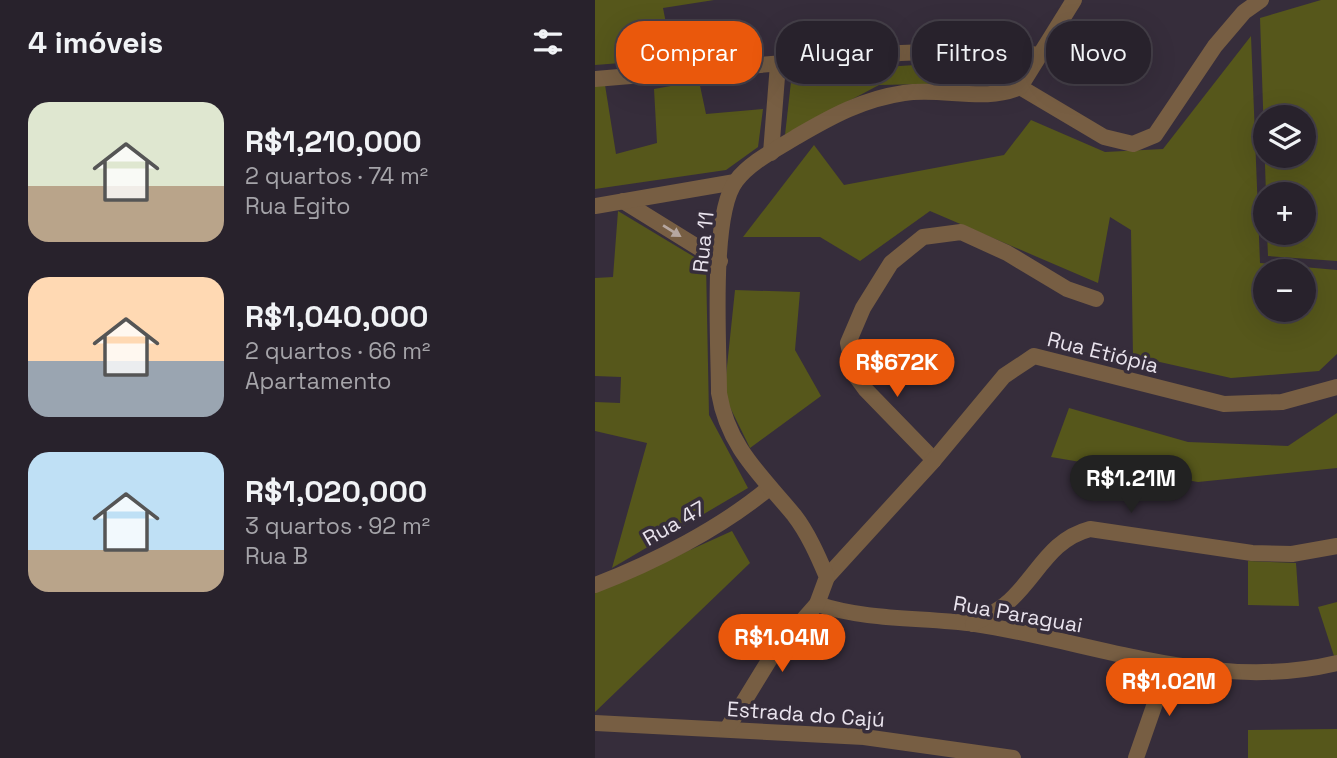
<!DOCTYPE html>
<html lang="pt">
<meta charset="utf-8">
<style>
body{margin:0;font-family:"Space Grotesk",sans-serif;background:#302a34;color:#f1f3f6;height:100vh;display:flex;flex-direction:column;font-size:26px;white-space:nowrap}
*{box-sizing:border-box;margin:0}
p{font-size:23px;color:#a5a4a9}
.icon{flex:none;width:38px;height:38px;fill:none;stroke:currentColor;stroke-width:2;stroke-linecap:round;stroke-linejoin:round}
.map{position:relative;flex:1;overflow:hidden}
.side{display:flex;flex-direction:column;background:#28222c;width:595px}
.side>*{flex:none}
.top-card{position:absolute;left:21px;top:21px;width:616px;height:63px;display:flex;gap:14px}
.tools{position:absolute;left:658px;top:105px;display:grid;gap:14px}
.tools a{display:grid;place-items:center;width:63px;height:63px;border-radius:50%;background:#28222c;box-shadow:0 7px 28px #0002,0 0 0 2px #443f48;font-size:35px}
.price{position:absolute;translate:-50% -60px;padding:0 16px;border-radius:24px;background:#ea580c;color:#fff;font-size:23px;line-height:46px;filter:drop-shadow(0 2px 4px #0008)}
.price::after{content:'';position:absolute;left:50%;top:42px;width:21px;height:16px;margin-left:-10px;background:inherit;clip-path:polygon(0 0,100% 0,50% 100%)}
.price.selected{background:#222;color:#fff}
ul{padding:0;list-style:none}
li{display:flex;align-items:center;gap:21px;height:175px;padding:0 28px}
li span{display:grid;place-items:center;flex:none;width:196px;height:140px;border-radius:21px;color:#555}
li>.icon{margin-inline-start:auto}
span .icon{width:84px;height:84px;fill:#fffc;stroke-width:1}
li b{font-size:30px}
h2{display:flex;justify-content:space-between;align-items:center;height:84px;padding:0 28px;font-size:30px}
.chip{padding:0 24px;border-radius:28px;background:#28222c;box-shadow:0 7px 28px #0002,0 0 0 2px #443f48;font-size:24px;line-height:63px}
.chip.selected{background:#ea580c;color:#fff}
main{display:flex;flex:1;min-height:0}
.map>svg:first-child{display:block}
.green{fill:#56571b;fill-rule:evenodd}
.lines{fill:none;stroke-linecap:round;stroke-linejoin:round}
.minor{stroke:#775e43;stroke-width:16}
.oneway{fill:#b6a7a0}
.labels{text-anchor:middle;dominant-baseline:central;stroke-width:7;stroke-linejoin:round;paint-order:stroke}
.street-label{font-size:21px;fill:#e9e3ed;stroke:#362d3b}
</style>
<main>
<section class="side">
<h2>4 imóveis<svg class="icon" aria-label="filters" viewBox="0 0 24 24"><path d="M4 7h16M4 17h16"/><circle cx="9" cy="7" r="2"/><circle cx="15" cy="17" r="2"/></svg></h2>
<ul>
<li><span style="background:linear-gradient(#dfe7d0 60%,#b9a48a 0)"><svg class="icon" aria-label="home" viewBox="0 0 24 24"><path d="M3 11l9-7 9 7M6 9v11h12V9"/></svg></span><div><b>R$1,210,000</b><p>2 quartos · 74 m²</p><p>Rua Egito</p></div></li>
<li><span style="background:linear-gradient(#ffd9b3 60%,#9aa5b1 0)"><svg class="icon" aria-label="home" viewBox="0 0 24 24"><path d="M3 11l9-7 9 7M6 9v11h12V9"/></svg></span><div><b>R$1,040,000</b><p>2 quartos · 66 m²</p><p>Apartamento</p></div></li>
<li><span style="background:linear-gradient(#bfe0f5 70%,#b9a48a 0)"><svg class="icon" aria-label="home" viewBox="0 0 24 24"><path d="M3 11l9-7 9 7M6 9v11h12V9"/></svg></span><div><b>R$1,020,000</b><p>3 quartos · 92 m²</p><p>Rua B</p></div></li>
</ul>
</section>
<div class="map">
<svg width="742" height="758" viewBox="0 0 742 758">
<rect width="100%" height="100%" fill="#362d3b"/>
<g class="green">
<path d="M 0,0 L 119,0 L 68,8 L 78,59 L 0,65 Z"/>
<path d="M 726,0 L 742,0 L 742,261 L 673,256 L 672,233 L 709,233 L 709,194 L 671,194 L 665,18 ZM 670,117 L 709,117 L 709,156 L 670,156 Z"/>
<path d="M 656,36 L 665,263 L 742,270 L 742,354 L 724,371 L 636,378 L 538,356 L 536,230 L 515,217 L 503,283 L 335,211 L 265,261 L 225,237 L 148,237 L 219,145 L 249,185 L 409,155 L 436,120 L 510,152 L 568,149 ZM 670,271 L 709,271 L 709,310 L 670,310 Z"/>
<path d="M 413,59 L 412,76 L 378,83 L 284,85 L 190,135 L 197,73 Z"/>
<path d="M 104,81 L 111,114 L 168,109 L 163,147 L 131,170 L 0,189 L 0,86 L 10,85 L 21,154 L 62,143 L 59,89 Z"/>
<path d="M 23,211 L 111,264 L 114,415 L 153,488 L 17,568 L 52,443 L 0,431 L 0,402 L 25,403 L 26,377 L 0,376 L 0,278 L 18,277 Z"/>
<path d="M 140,290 L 205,292 L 200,350 L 226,396 L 155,448 L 129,395 Z"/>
<path d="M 474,408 L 593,442 L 693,446 L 742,413 L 742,468 L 603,482 L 456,457 Z"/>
<path d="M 137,531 L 155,563 L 0,712 L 0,593 Z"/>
<path d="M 653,561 L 701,563 L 704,606 L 653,605 Z"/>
<path d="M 742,602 L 742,655 L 739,656 L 723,607 Z"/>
<path d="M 742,729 L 742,758 L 653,758 L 653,730 Z"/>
</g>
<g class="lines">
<g class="minor">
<path d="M 0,79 L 306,53 L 407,49 L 442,55"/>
<path d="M 425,87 L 509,137 L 538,144 L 560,135 L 620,46 L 649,12 L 666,0"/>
<path d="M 176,153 L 183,64"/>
<path d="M 28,201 L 125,261"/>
<path d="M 0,206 L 140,182"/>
<path d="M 339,460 L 271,390 L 260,375 L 253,343 L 268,308 L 296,263 L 328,237 L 366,232 L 412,253 L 472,289 L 501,299"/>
<path d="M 232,577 L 339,460 L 409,376 L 439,356 L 629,404 L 687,402 L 742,387"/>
<path d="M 0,585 C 58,563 126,528 174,488"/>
<path d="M 222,604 C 273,621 327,617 380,624 C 500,642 619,693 742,663"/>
<path d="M 378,624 C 389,618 401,612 411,604 C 442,578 453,540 495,529 L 657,553 L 697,554 L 742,546"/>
<path d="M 0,723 L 269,737 L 418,758"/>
<path d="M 132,729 L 178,654 L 222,604 L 232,577 C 223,556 213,533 199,515 C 166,475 133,447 124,393 C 124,347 115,215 141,181 C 155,162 182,149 201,137 C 237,116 268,99 309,93 C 347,87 391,103 425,87 L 479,0"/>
<path d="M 541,758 L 573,666"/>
</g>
</g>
<defs><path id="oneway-solid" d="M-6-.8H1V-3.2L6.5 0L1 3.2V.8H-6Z" transform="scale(1.75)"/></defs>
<use class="oneway" href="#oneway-solid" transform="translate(77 231) rotate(32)"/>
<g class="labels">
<g class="street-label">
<text transform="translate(108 242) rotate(-84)">Rua 11</text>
<text transform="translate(508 352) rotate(14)">Rua Etiópia</text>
<text transform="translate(79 523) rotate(-30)">Rua 47</text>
<text transform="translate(423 614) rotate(10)">Rua Paraguai</text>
<text transform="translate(211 714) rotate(4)">Estrada do Cajú</text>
</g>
</g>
</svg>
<div class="tools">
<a><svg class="icon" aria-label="layers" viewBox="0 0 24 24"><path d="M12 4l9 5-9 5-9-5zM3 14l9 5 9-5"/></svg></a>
<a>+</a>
<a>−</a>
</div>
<b class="price" style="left:302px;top:399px">R$672K</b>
<b class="price selected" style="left:536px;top:515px">R$1.21M</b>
<b class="price" style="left:187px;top:674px">R$1.04M</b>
<b class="price" style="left:574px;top:718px">R$1.02M</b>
<div class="top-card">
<a class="chip selected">Comprar</a>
<a class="chip">Alugar</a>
<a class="chip">Filtros</a>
<a class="chip">Novo</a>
</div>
</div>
</main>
